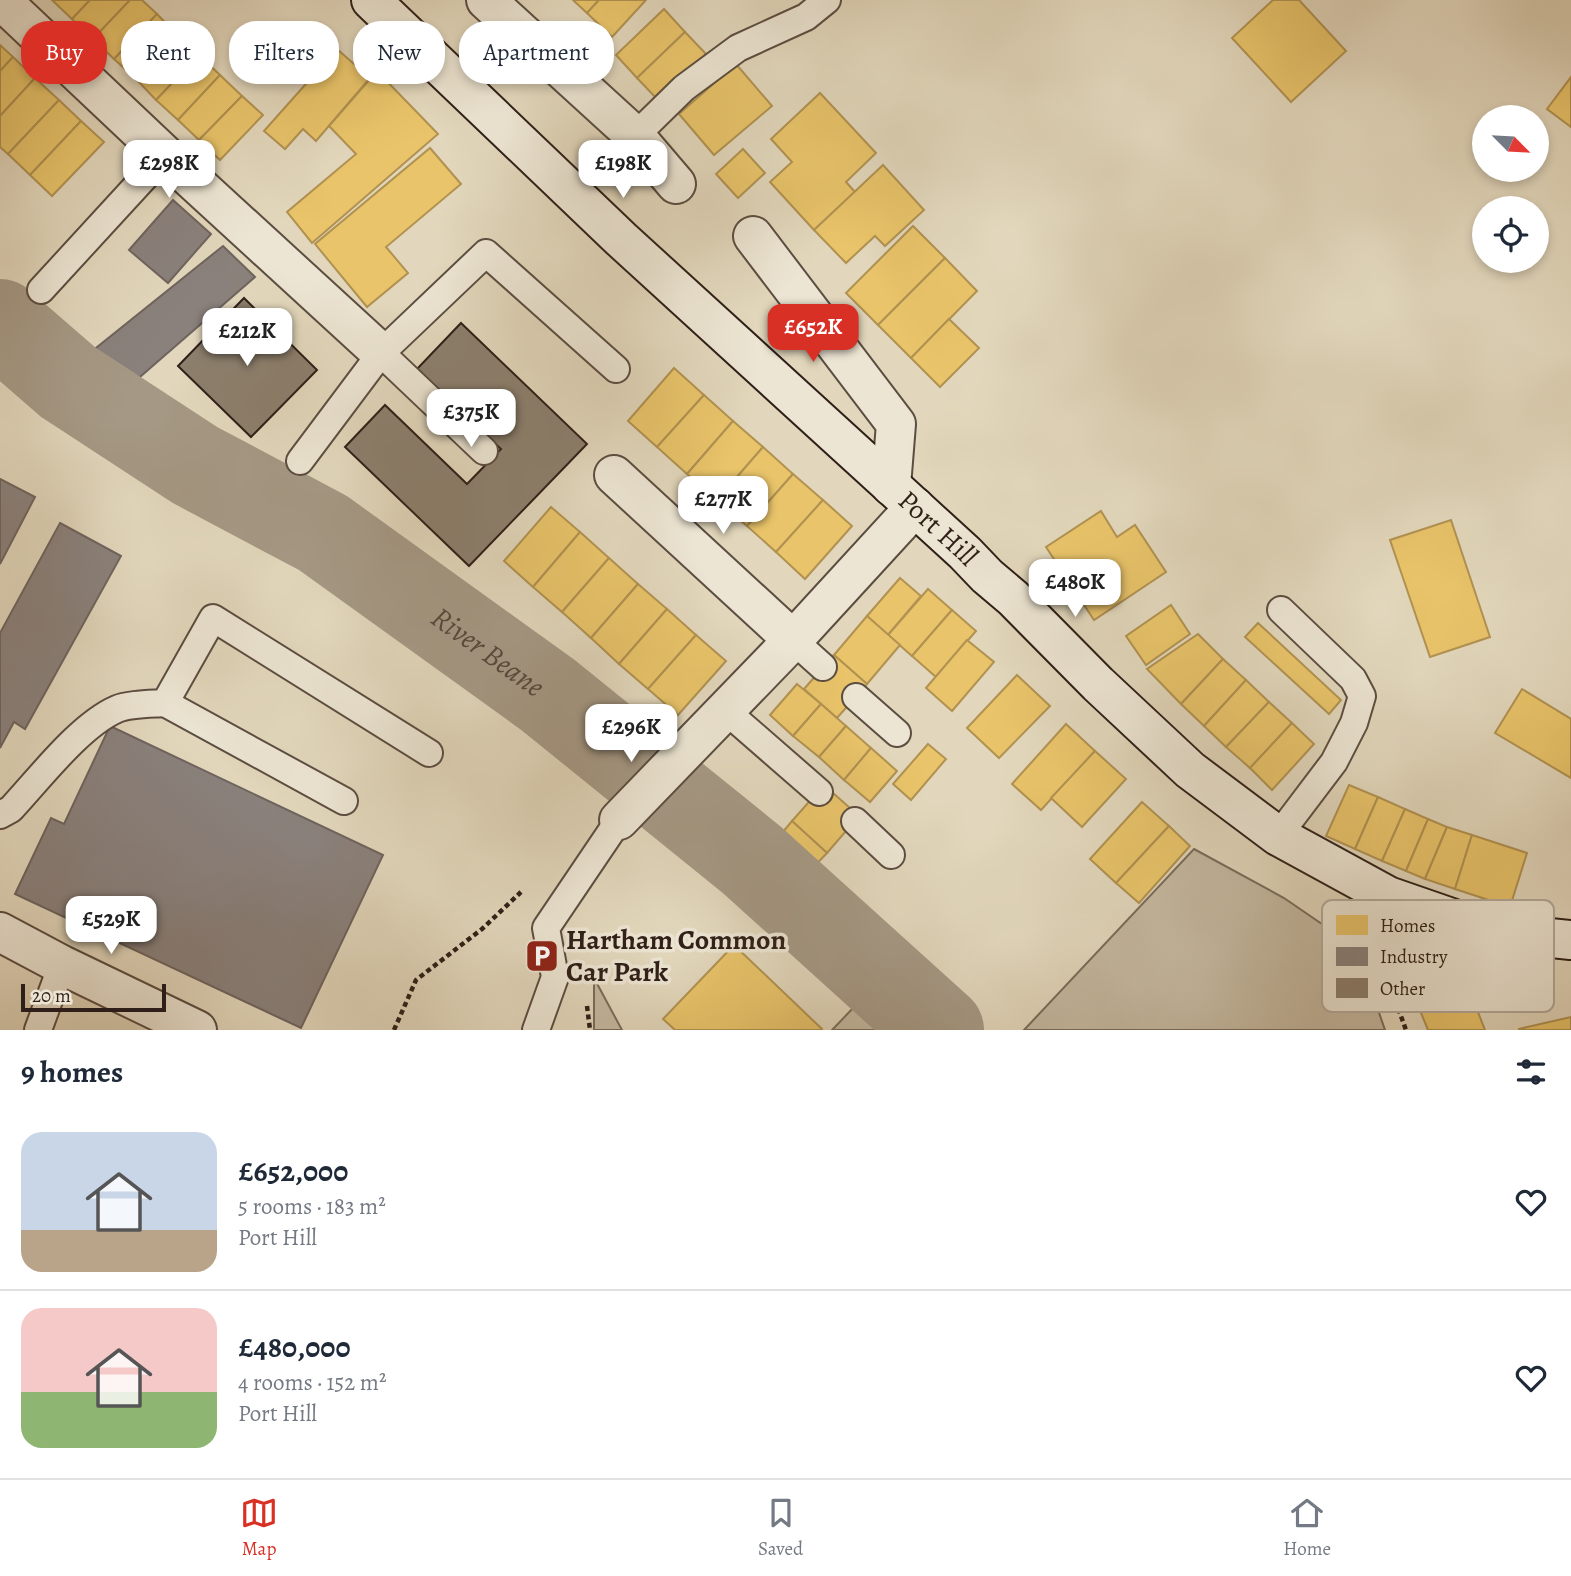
<!DOCTYPE html>
<meta charset="utf-8">
<style>
body{margin:0;font-family:Alegreya,serif;background:#f6f6f7;color:#1f2937;height:100vh;display:flex;flex-direction:column;font-size:26px;white-space:nowrap}
*{box-sizing:border-box;margin:0}
p{font-size:23px;color:#747a83}
.icon{flex:none;width:38px;height:38px;fill:none;stroke:currentColor;stroke-width:2;stroke-linecap:round;stroke-linejoin:round}
.map{position:relative;height:1030px;overflow:hidden}
.side{display:flex;flex-direction:column;background:#fff;flex:1}
.side>*{flex:none}
.top-card{position:absolute;left:21px;top:21px;width:700px;height:63px;display:flex;gap:14px}
.needle{width:46px;rotate:114deg}
.tools{position:absolute;left:1472px;top:105px;display:grid;gap:14px}
.tools a{display:grid;place-items:center;width:77px;height:77px;border-radius:50%;background:#fff;box-shadow:0 4px 10px #0003;font-size:35px}
.scale{position:absolute;left:21px;bottom:18px;width:145px;box-sizing:border-box;padding-left:7px;border:4px solid #2f1f18;border-top:0;font-size:19px;line-height:24px;white-space:nowrap;color:#2f1f18;-webkit-text-stroke:5px #ece5d3;paint-order:stroke}
.price{position:absolute;translate:-50% -60px;padding:0 16px;border-radius:14px;background:#fff;color:#222;font-size:23px;line-height:46px;filter:drop-shadow(0 2px 4px #0008)}
.price::after{content:'';position:absolute;left:50%;top:42px;width:21px;height:16px;margin-left:-10px;background:inherit;clip-path:polygon(0 0,100% 0,50% 100%)}
.price.on{background:#d93025;color:#fff}
ul{padding:0;list-style:none}
li{display:flex;align-items:center;gap:21px;height:175px;padding:0 21px}
li+li{border-top:2px solid #e0e1e3}
li span{display:grid;place-items:center;flex:none;width:196px;height:140px;border-radius:21px;color:#555}
li>.icon{margin-inline-start:auto}
span .icon{width:84px;height:84px;fill:#fffc;stroke-width:1}
li b{font-size:30px}
h2{display:flex;justify-content:space-between;align-items:center;height:84px;padding:0 21px;font-size:30px}
.tag{padding:0 24px;border-radius:28px;background:#fff;box-shadow:0 4px 10px #0003;font-size:24px;line-height:63px}
.tag.on{background:#d93025;color:#fff}
.menu{display:flex;justify-content:space-around;align-items:center;height:98px;border-top:2px solid #e0e1e3;background:#fff;font-size:19px;color:#747a83}
.menu a{display:grid;justify-items:center;gap:4px}
.menu .on{color:#d93025}
.map>svg:first-child{display:block}
.green{fill:#c4b8a0;stroke:#7a6c5c;stroke-width:2}
.homes{fill:#e9c46a;stroke:#b19251;stroke-width:2}
.industry{fill:#8a817c;stroke:#6f645e;stroke-width:2}
.lines{fill:none;stroke-linecap:round;stroke-linejoin:round}
.river{stroke:#a59884;stroke-width:88}
.building{fill:#8c7f6d;stroke:#2f1f18;stroke-width:2}
.service-casing{stroke:#5c4d41;stroke-width:30}
.minor-casing{stroke:#5c4d41;stroke-width:42}
.secondary-casing{stroke:#2f1f18;stroke-width:42}
.path{stroke:#2f1f18;stroke-width:4.5;stroke-dasharray:5 3.5;stroke-linecap:butt}
.service{stroke:#ece5d3;stroke-width:26}
.minor{stroke:#ece5d3;stroke-width:38}
.secondary{stroke:#ece5d3;stroke-width:38}
.labels{text-anchor:middle;dominant-baseline:central;stroke-width:7;stroke-linejoin:round;paint-order:stroke}
.street-label{font-size:28px;fill:#2f1f18;stroke:#ece5d3}
.poi-label{font-size:28px;font-weight:bold;fill:#2f1f18;stroke:#ece5d3;text-anchor:start}
.water-label{font-size:30px;font-style:italic;fill:#58493e;stroke:#ece5d3}
.key{fill:#ece5d3;stroke:#b3aa9b;stroke-width:2}
.key-label{font-size:19px;fill:#2f1f18}
</style>
<div class="map">
<svg width="1571" height="1030" viewBox="0 0 1571 1030">
<rect width="100%" height="100%" fill="#e2d7bc"/>
<filter id="stains"><feTurbulence type="fractalNoise" baseFrequency=".00286" numOctaves="4"/><feColorMatrix values="0 0 0 0 .2 0 0 0 0 .09 0 0 0 0 .02 0 0 0 .5 -.17"/></filter>
<radialGradient id="worn" r=".72"><stop offset=".6" stop-color="#630" stop-opacity="0"/><stop offset="1" stop-color="#630" stop-opacity=".3"/></radialGradient>
<g class="green">
<path d="M 1194,849 L 1284,898 L 1335,933 L 1367,978 L 1385,1030 L 1024,1030 Z"/>
<path d="M 594,978 L 622,1030 L 594,1030 Z"/>
<path d="M 855,1006 L 881,1030 L 832,1030 Z"/>
</g>
<g class="homes">
<path d="M 52,0 L 90,0 L 72,19 Z"/>
<path d="M 90,0 L 130,0 L 93,39 L 72,19 Z"/>
<path d="M 130,0 L 142,0 L 157,14 L 114,59 L 93,39 Z"/>
<path d="M 573,0 L 599,0 L 587,13 Z"/>
<path d="M 599,0 L 646,0 L 612,37 L 587,13 Z"/>
<path d="M 1273,0 L 1299,0 L 1346,51 L 1291,102 L 1232,38 Z"/>
<path d="M 664,9 L 685,32 L 637,78 L 616,55 Z"/>
<path d="M 157,14 L 177,35 L 136,79 L 114,59 Z"/>
<path d="M 685,32 L 706,54 L 658,100 L 637,78 Z"/>
<path d="M 177,35 L 199,55 L 156,100 L 136,79 Z"/>
<path d="M 0,45 L 13,57 L 0,71 Z"/>
<path d="M 337,49 L 370,78 L 316,141 L 303,129 L 285,149 L 264,131 Z"/>
<path d="M 199,55 L 220,75 L 178,120 L 156,100 Z"/>
<path d="M 13,57 L 35,78 L 0,116 L 0,71 Z"/>
<path d="M 736,64 L 772,106 L 714,155 L 679,114 Z"/>
<path d="M 377,71 L 438,134 L 312,243 L 287,212 L 356,154 L 329,126 Z"/>
<path d="M 220,75 L 242,96 L 199,140 L 178,120 Z"/>
<path d="M 1571,77 L 1571,127 L 1547,109 Z"/>
<path d="M 35,78 L 59,100 L 8,154 L 0,147 L 0,116 Z"/>
<path d="M 820,93 L 876,153 L 846,182 L 855,192 L 814,230 L 770,182 L 792,162 L 771,139 Z"/>
<path d="M 242,96 L 263,115 L 220,160 L 199,140 Z"/>
<path d="M 59,100 L 81,121 L 30,175 L 8,154 Z"/>
<path d="M 81,121 L 104,142 L 52,196 L 30,175 Z"/>
<path d="M 430,148 L 461,184 L 386,247 L 408,273 L 367,307 L 315,244 Z"/>
<path d="M 743,149 L 765,173 L 738,198 L 716,174 Z"/>
<path d="M 883,165 L 924,210 L 885,246 L 875,236 L 846,263 L 814,230 Z"/>
<path d="M 913,226 L 945,258 L 878,325 L 846,293 Z"/>
<path d="M 945,258 L 977,291 L 911,358 L 878,325 Z"/>
<path d="M 949,319 L 979,348 L 940,387 L 911,358 Z"/>
<path d="M 674,368 L 704,395 L 657,447 L 628,421 Z"/>
<path d="M 704,395 L 733,421 L 687,474 L 657,447 Z"/>
<path d="M 733,421 L 763,447 L 717,500 L 687,474 Z"/>
<path d="M 763,447 L 793,474 L 747,526 L 717,500 Z"/>
<path d="M 793,474 L 823,500 L 776,552 L 747,526 Z"/>
<path d="M 823,500 L 852,526 L 805,579 L 776,552 Z"/>
<path d="M 551,507 L 580,532 L 533,587 L 504,561 Z"/>
<path d="M 1101,511 L 1117,537 L 1135,525 L 1166,572 L 1094,620 L 1046,547 Z"/>
<path d="M 1451,520 L 1490,637 L 1430,657 L 1390,540 Z"/>
<path d="M 580,532 L 609,558 L 562,612 L 533,587 Z"/>
<path d="M 609,558 L 638,584 L 591,638 L 562,612 Z"/>
<path d="M 900,578 L 921,596 L 888,635 L 867,616 Z"/>
<path d="M 638,584 L 667,609 L 619,664 L 591,638 Z"/>
<path d="M 928,589 L 952,610 L 912,656 L 888,635 Z"/>
<path d="M 1171,605 L 1190,634 L 1146,665 L 1126,636 Z"/>
<path d="M 667,609 L 696,635 L 648,689 L 619,664 Z"/>
<path d="M 952,610 L 976,631 L 936,677 L 912,656 Z"/>
<path d="M 867,616 L 900,645 L 867,684 L 834,655 Z"/>
<path d="M 1258,623 L 1341,700 L 1329,714 L 1245,637 Z"/>
<path d="M 1198,634 L 1223,659 L 1181,704 L 1147,669 Z"/>
<path d="M 696,635 L 726,661 L 678,715 L 648,689 Z"/>
<path d="M 967,640 L 994,662 L 952,711 L 926,688 Z"/>
<path d="M 834,655 L 867,684 L 837,718 L 804,689 Z"/>
<path d="M 1223,659 L 1246,680 L 1204,726 L 1181,704 Z"/>
<path d="M 1017,675 L 1050,706 L 999,758 L 967,728 Z"/>
<path d="M 1246,680 L 1269,702 L 1226,747 L 1204,726 Z"/>
<path d="M 797,684 L 821,704 L 793,736 L 770,715 Z"/>
<path d="M 1522,689 L 1571,719 L 1571,778 L 1495,733 Z"/>
<path d="M 1269,702 L 1292,723 L 1250,768 L 1226,747 Z"/>
<path d="M 821,704 L 846,726 L 819,757 L 793,736 Z"/>
<path d="M 1292,723 L 1314,744 L 1272,790 L 1250,768 Z"/>
<path d="M 1066,724 L 1095,751 L 1041,810 L 1012,784 Z"/>
<path d="M 846,726 L 871,748 L 844,780 L 819,757 Z"/>
<path d="M 928,744 L 946,759 L 911,800 L 893,784 Z"/>
<path d="M 871,748 L 897,771 L 870,802 L 844,780 Z"/>
<path d="M 1095,751 L 1126,779 L 1082,827 L 1051,798 Z"/>
<path d="M 824,785 L 859,816 L 827,853 L 792,821 Z"/>
<path d="M 1349,785 L 1378,797 L 1355,849 L 1326,836 Z"/>
<path d="M 1378,797 L 1405,809 L 1382,861 L 1355,849 Z"/>
<path d="M 1142,802 L 1169,826 L 1116,883 L 1090,859 Z"/>
<path d="M 1405,809 L 1428,819 L 1406,871 L 1382,861 Z"/>
<path d="M 1428,819 L 1447,827 L 1425,879 L 1406,871 Z"/>
<path d="M 792,821 L 827,853 L 806,875 L 772,845 Z"/>
<path d="M 1169,826 L 1190,846 L 1139,903 L 1116,883 Z"/>
<path d="M 1447,827 L 1472,835 L 1455,889 L 1425,879 Z"/>
<path d="M 1472,835 L 1527,853 L 1510,907 L 1455,889 Z"/>
<path d="M 734,945 L 822,1029 L 822,1030 L 675,1030 L 663,1019 Z"/>
<path d="M 1467,984 L 1485,1030 L 1428,1030 L 1417,1003 Z"/>
<path d="M 1571,1017 L 1571,1030 L 1519,1030 L 1519,1029 Z"/>
</g>
<g class="industry">
<path d="M 173,200 L 211,234 L 168,283 L 129,250 Z"/>
<path d="M 223,246 L 255,277 L 118,396 L 86,356 Z"/>
<path d="M 0,479 L 35,497 L 0,564 Z"/>
<path d="M 60,523 L 121,556 L 25,729 L 14,722 L 0,748 L 0,633 Z"/>
<path d="M 110,726 L 383,855 L 301,1028 L 15,894 L 51,818 L 64,824 Z"/>
</g>
<g class="lines">
<path class="river" id="s1" d="M 0,323 L 68,382 L 195,465 L 323,533 L 548,695 L 752,860 L 940,1030"/>
</g>
<g class="building">
<path d="M 244,298 L 317,370 L 251,437 L 178,366 Z"/>
<path d="M 461,323 L 587,444 L 469,566 L 345,447 L 385,405 L 467,484 L 501,449 L 417,369 Z"/>
</g>
<g class="lines">
<defs>
<g id="service">
<path d="M 635,136 L 684,88 L 738,48 L 806,17 L 827,0"/>
<path d="M 41,290 L 165,155"/>
<path d="M 381,353 L 484,451"/>
<path d="M 300,461 L 381,353 L 486,253 L 616,369"/>
<path d="M 793,640 L 823,667"/>
<path d="M 856,697 L 897,733"/>
<path d="M 165,703 L 344,801"/>
<path d="M 726,711 L 819,792"/>
<path d="M 0,815 L 11,809 C 39,779 80,725 117,709 C 128,704 151,704 165,703 L 213,618 L 429,753"/>
<path d="M 855,821 L 891,855"/>
<path d="M 1278,836 L 1334,762 L 1354,723 L 1362,696 L 1353,679 L 1281,610"/>
<path d="M 38,1030 L 62,965"/>
<path d="M 536,1030 L 555,977 L 546,928 L 619,820"/>
</g>
<g id="minor">
<path d="M 1,0 L 165,155 L 381,353"/>
<path d="M 486,0 L 635,136 L 676,184"/>
<path d="M 753,236 L 896,424 L 891,486"/>
<path d="M 614,475 L 793,640"/>
<path d="M 619,820 L 793,640 L 915,507"/>
<path d="M 0,932 L 62,965 L 197,1030"/>
</g>
<g id="secondary">
<path id="s2" d="M 371,0 L 621,239 L 965,553 L 987,576 L 1013,598 L 1098,684 L 1190,770 L 1278,836 L 1388,896 L 1492,932 L 1571,940"/>
</g>
</defs>
<use href="#service" class="service-casing"/>
<use href="#minor" class="minor-casing"/>
<use href="#secondary" class="secondary-casing"/>
<g class="path">
<path d="M 1389,942 L 1390,986 L 1406,1030"/>
<path d="M 587,1006 L 590,1030"/>
<path d="M 394,1030 L 416,980 L 482,929 L 521,892"/>
</g>
<use href="#service" class="service"/>
<use href="#minor" class="minor"/>
<use href="#secondary" class="secondary"/>
</g>
<defs>
<symbol id="parking-square" viewBox="-11 -11 22 22"><rect x="-9" y="-9" width="18" height="18" rx="4" fill="#8f2418" stroke="#ece5d3"/><path d="M-3.5-5.5H1a3.5 3.5 0 0 1 0 7H-1V5.5H-3.5ZM-1-3.4V-.6H.8a1.4 1.4 0 0 0 0-2.8Z" fill="#fff"/></symbol>
</defs>
<g fill-rule="evenodd">
<use href="#parking-square" x="523" y="937" width="38" height="38"/>
</g>
<g class="labels">
<g class="street-label">
<text stroke="none"><textPath href="#s2" startOffset="775">Port Hill</textPath></text>
</g>
<g class="poi-label">
<text x="566" y="940">Hartham Common<tspan x="566" dy="32">Car Park</tspan></text>
</g>
<g class="water-label">
<text stroke="none"><textPath href="#s1" startOffset="590">River Beane</textPath></text>
</g>
</g>
<rect x="1322" y="900" width="232" height="112" rx="10" class="key"/>
<rect x="1336" y="915" width="32" height="20" fill="#e9c46a"/>
<rect x="1336" y="947" width="32" height="19" fill="#8a817c"/>
<rect x="1336" y="978" width="32" height="20" fill="#8c7f6d"/>
<g class="key-label">
<text x="1380" y="932">Homes</text>
<text x="1380" y="963">Industry</text>
<text x="1380" y="995">Other</text>
</g>
<rect width="100%" height="100%" filter="url(#stains)"/>
<rect width="100%" height="100%" fill="url(#worn)"/>
</svg>
<div class="tools">
<a><svg class="needle" viewBox="-14 -14 28 28"><path d="M0-13l5 13h-10z" fill="#e53935"/><path d="M0 13l5-13h-10z" fill="#747a83"/></svg></a>
<a><svg class="icon" aria-label="locate" viewBox="0 0 24 24"><circle cx="12" cy="12" r="6"/><path d="M12 2v4M12 18v4M2 12h4M18 12h4"/></svg></a>
</div>
<div class="scale">20 m</div>
<b class="price" style="left:169px;top:200px">£298K</b>
<b class="price" style="left:623px;top:200px">£198K</b>
<b class="price on" style="left:813px;top:364px">£652K</b>
<b class="price" style="left:247px;top:368px">£212K</b>
<b class="price" style="left:471px;top:449px">£375K</b>
<b class="price" style="left:723px;top:536px">£277K</b>
<b class="price" style="left:1075px;top:619px">£480K</b>
<b class="price" style="left:631px;top:764px">£296K</b>
<b class="price" style="left:111px;top:956px">£529K</b>
<div class="top-card">
<a class="tag on">Buy</a>
<a class="tag">Rent</a>
<a class="tag">Filters</a>
<a class="tag">New</a>
<a class="tag">Apartment</a>
</div>
</div>
<section class="side">
<h2>9 homes<svg class="icon" aria-label="filters" viewBox="0 0 24 24"><path d="M4 7h16M4 17h16"/><circle cx="9" cy="7" r="2"/><circle cx="15" cy="17" r="2"/></svg></h2>
<ul>
<li><span style="background:linear-gradient(#c9d6e8 70%,#b9a48a 0)"><svg class="icon" aria-label="home" viewBox="0 0 24 24"><path d="M3 11l9-7 9 7M6 9v11h12V9"/></svg></span><div><b>£652,000</b><p>5 rooms · 183 m²</p><p>Port Hill</p></div><svg class="icon" aria-label="heart" viewBox="0 0 24 24"><path d="M12 20l-8-8c-3-5 5-10 8-4 3-6 11-1 8 4z"/></svg></li>
<li><span style="background:linear-gradient(#f6c9c9 60%,#8fb573 0)"><svg class="icon" aria-label="home" viewBox="0 0 24 24"><path d="M3 11l9-7 9 7M6 9v11h12V9"/></svg></span><div><b>£480,000</b><p>4 rooms · 152 m²</p><p>Port Hill</p></div><svg class="icon" aria-label="heart" viewBox="0 0 24 24"><path d="M12 20l-8-8c-3-5 5-10 8-4 3-6 11-1 8 4z"/></svg></li>
</ul>
</section>
<nav class="menu">
<a class="on"><svg class="icon" aria-label="map" viewBox="0 0 24 24"><path d="M3 6l6-2 6 2 6-2v14l-6 2-6-2-6 2zM9 4v14M15 6v14"/></svg>Map</a>
<a><svg class="icon" aria-label="saved" viewBox="0 0 24 24"><path d="M7 4h10v16l-5-4-5 4z"/></svg>Saved</a>
<a><svg class="icon" aria-label="home" viewBox="0 0 24 24"><path d="M3 11l9-7 9 7M6 9v11h12V9"/></svg>Home</a>
</nav>
